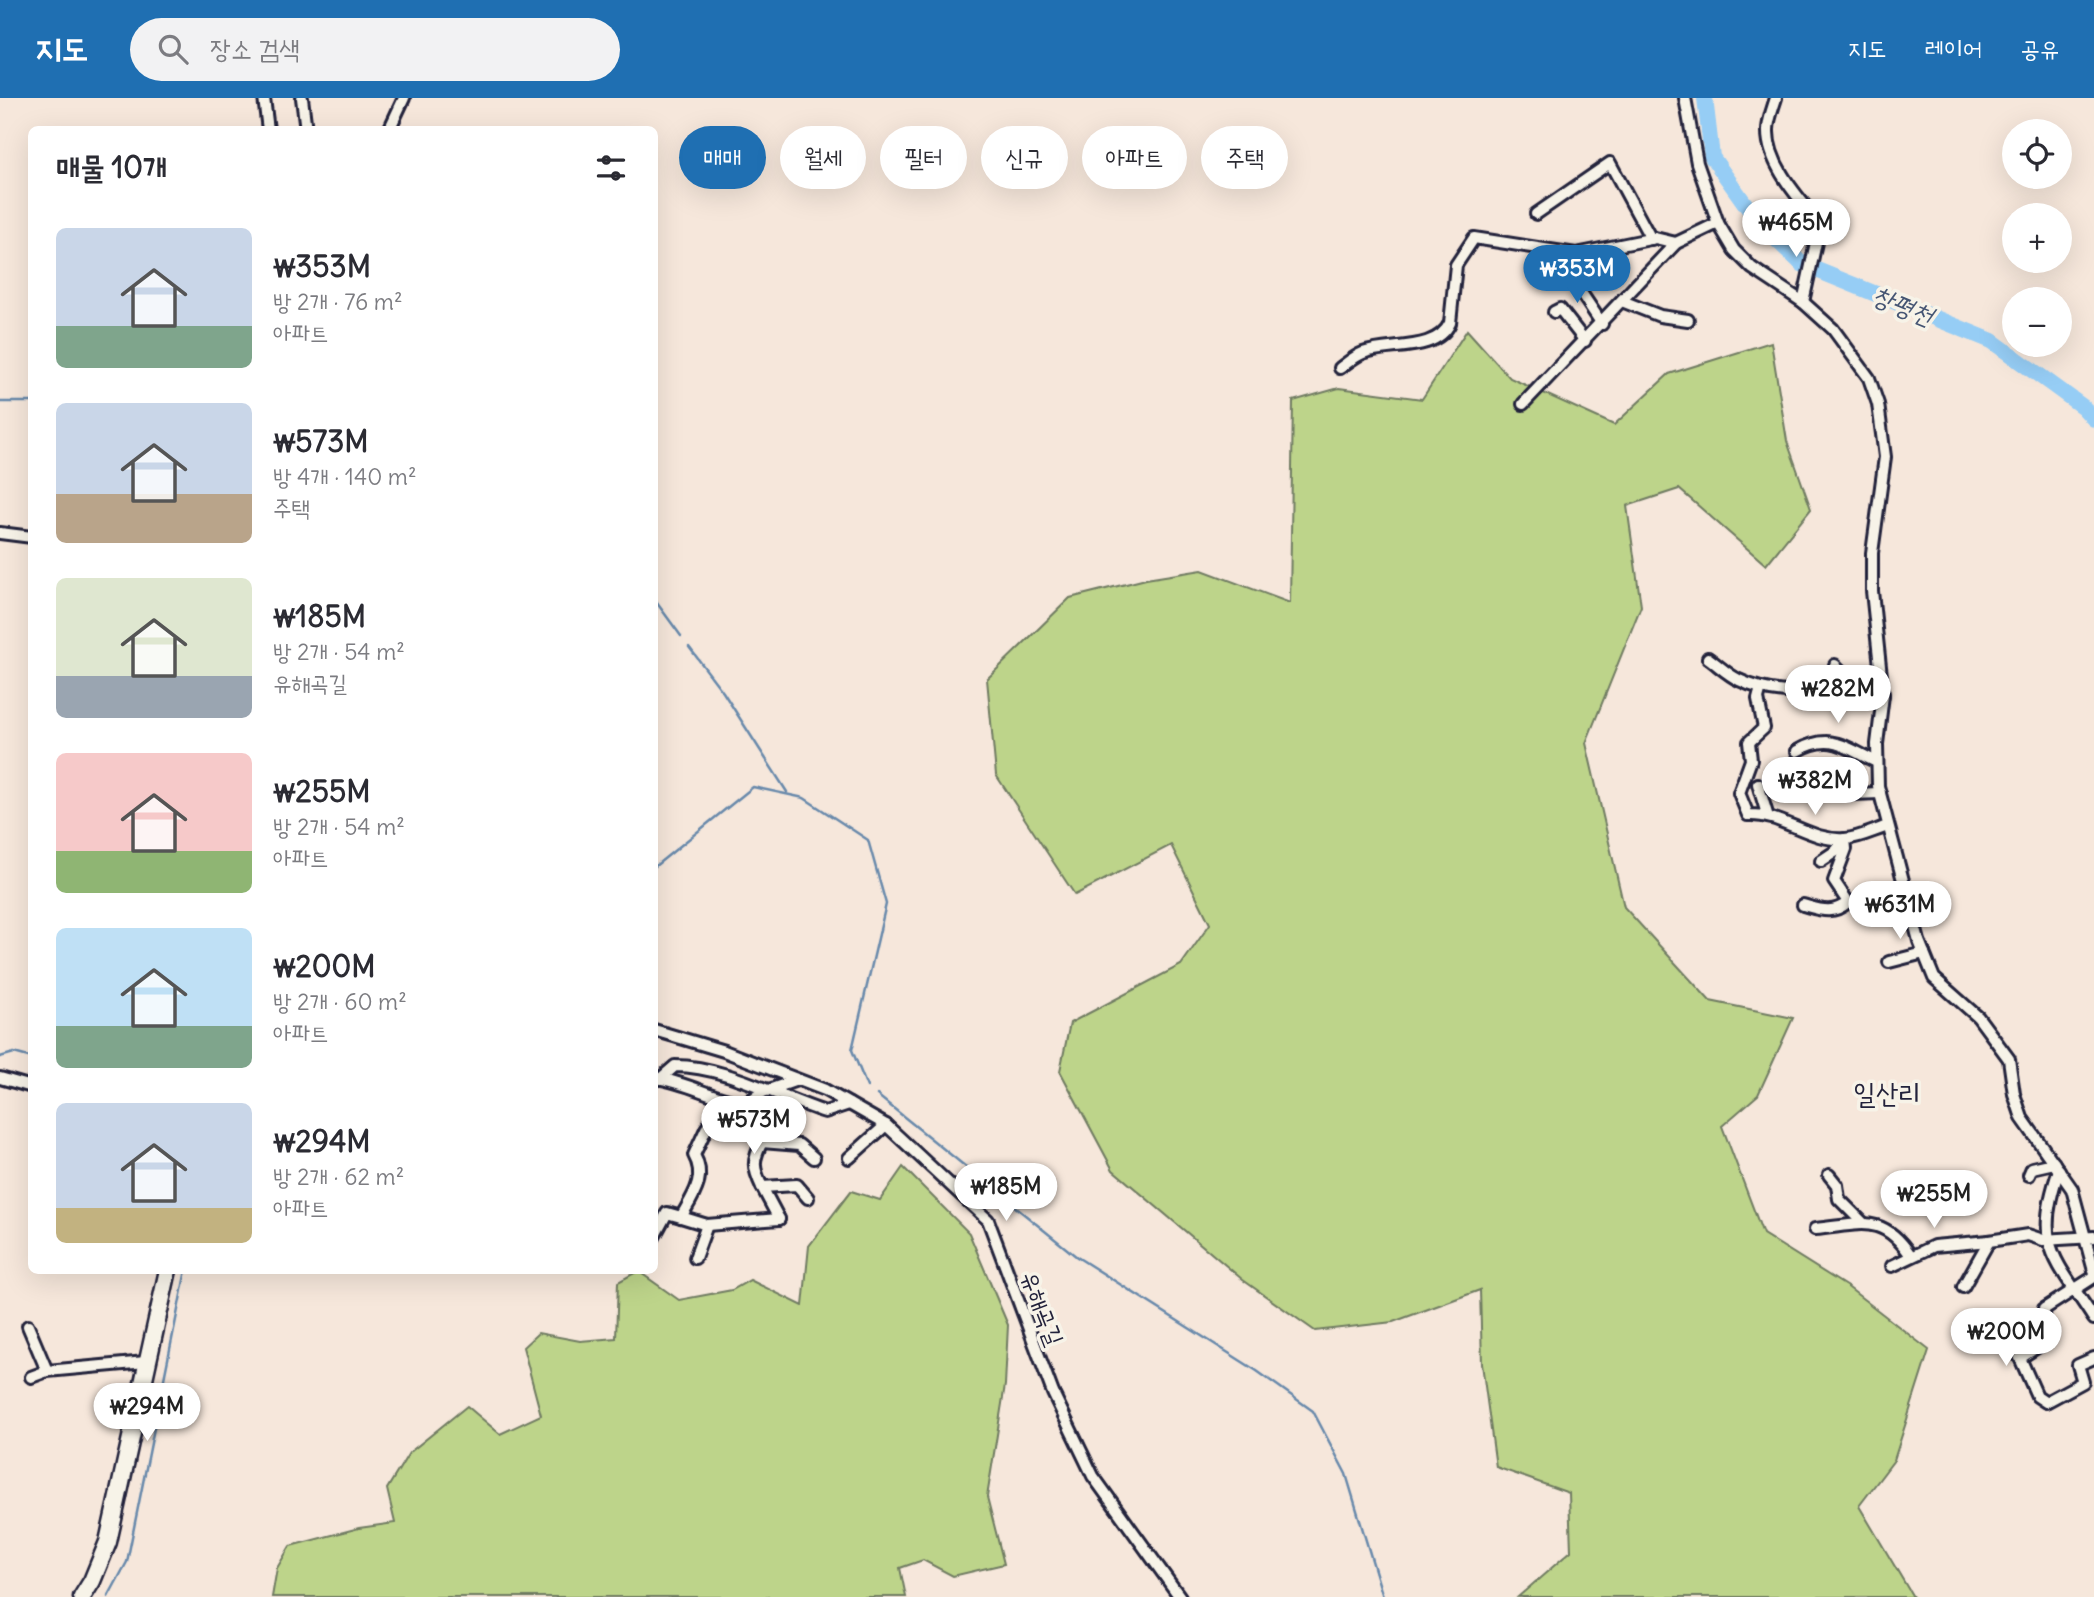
<!DOCTYPE html>
<html lang="ko">
<meta charset="utf-8">
<style>
body{margin:0;font-family:Delius,"Poor Story",sans-serif;background:#f2f2f3;color:#2b2b33;height:100vh;display:flex;flex-direction:column;font-size:26px;white-space:nowrap}
*{box-sizing:border-box;margin:0}
p{font-size:23px;color:#7c7c81}
.icon{flex:none;width:38px;height:38px;fill:none;stroke:currentColor;stroke-width:2;stroke-linecap:round;stroke-linejoin:round}
.map{position:relative;flex:1;overflow:hidden}
.drawer{position:absolute;left:28px;top:28px;width:630px;height:1148px;display:flex;flex-direction:column;background:#fff;border-radius:10px;box-shadow:0 7px 28px #0002}
.drawer>*{flex:none}
.banner{position:absolute;left:679px;top:28px;width:665px;height:63px;display:flex;gap:14px}
.buttons{position:absolute;left:2002px;top:21px;display:grid;gap:14px}
.buttons a{display:grid;place-items:center;width:70px;height:70px;border-radius:50%;background:#fff;box-shadow:0 7px 28px #0002;font-size:35px}
.price{position:absolute;translate:-50% -60px;padding:0 16px;border-radius:24px;background:#fff;color:#222;font-size:23px;line-height:46px;filter:drop-shadow(0 2px 4px #0008)}
.price::after{content:'';position:absolute;left:50%;top:42px;width:21px;height:16px;margin-left:-10px;background:inherit;clip-path:polygon(0 0,100% 0,50% 100%)}
.price.active{background:#1f6fb2;color:#fff}
ul{padding:0;list-style:none}
li{display:flex;align-items:center;gap:21px;height:175px;padding:0 28px}
li span{display:grid;place-items:center;flex:none;width:196px;height:140px;border-radius:10px;color:#555}
li>.icon{margin-inline-start:auto}
span .icon{width:84px;height:84px;fill:#fffc;stroke-width:1}
li b{font-size:30px}
h2{display:flex;justify-content:space-between;align-items:center;height:84px;padding:0 28px;font-size:30px}
.pill{padding:0 24px;border-radius:32px;background:#fff;box-shadow:0 7px 28px #0002;font-size:24px;line-height:63px}
.pill.active{background:#1f6fb2;color:#fff}
header{display:flex;align-items:center;gap:42px;box-sizing:border-box;height:98px;padding:0 35px;background:#1f6fb2;color:#fff}
header strong{font-size:33px}
nav{display:flex;gap:38px;margin-inline-start:auto;font-size:24px}
.search{width:490px;height:63px;background:#f2f2f3;display:flex;align-items:center;gap:18px;box-sizing:border-box;padding:0 24px;border-radius:38px;color:#7c7c81;font-size:26px}
.map>svg:first-child{display:block}
.green{fill:#bdd48a;stroke:#707b62;stroke-width:2}
.lines{fill:none;stroke-linecap:round;stroke-linejoin:round}
.stream{stroke:#6889ab;stroke-width:2.5}
.river{stroke:#96cdf5;stroke-width:16}
.street-casing{stroke:#22223b;stroke-width:16}
.secondary-casing{stroke:#22223b;stroke-width:21}
.street{stroke:#f7f3e8;stroke-width:10}
.secondary{stroke:#f7f3e8;stroke-width:16}
.labels{text-anchor:middle;dominant-baseline:central;stroke-width:7;stroke-linejoin:round;paint-order:stroke}
.street-label{font-size:24px;fill:#22223b;stroke:#f7f3e8}
.water-label{font-size:26px;font-style:italic;fill:#455573;stroke:#f7f3e8}
.quarter-label{font-size:28px;fill:#22223b;stroke:#f7f3e8}
</style>
<header>
<strong>지도</strong>
<div class="search"><svg class="icon" aria-label="search" viewBox="0 0 24 24"><circle cx="10" cy="10" r="6"/><path d="M15 15l6 6"/></svg>장소 검색</div>
<nav><a>지도</a><a>레이어</a><a>공유</a></nav>
</header>
<div class="map">
<svg width="2094" height="1499" viewBox="0 0 2094 1499">
<rect width="100%" height="100%" fill="#f6e7db"/>
<filter id="ink" filterUnits="userSpaceOnUse"><feTurbulence type="fractalNoise" baseFrequency=".0143" numOctaves="2"/><feDisplacementMap in="SourceGraphic" scale="14" xChannelSelector="R" yChannelSelector="G"/><feConvolveMatrix kernelMatrix="1 2 1 2 8 2 1 2 1" color-interpolation-filters="sRGB"/></filter>
<g filter="url(#ink)">
<g class="green">
<path d="M 1467,232 L 1510,280 L 1614,327 L 1669,276 L 1771,244 L 1787,343 L 1811,411 L 1766,467 L 1679,391 L 1627,408 L 1641,508 L 1586,645 L 1624,809 L 1710,903 L 1793,920 L 1758,997 L 1722,1028 L 1763,1136 L 1849,1190 L 1929,1252 L 1894,1362 L 1859,1408 L 1913,1499 L 1518,1499 L 1571,1453 L 1569,1395 L 1496,1369 L 1482,1266 L 1480,1192 L 1393,1224 L 1315,1233 L 1243,1182 L 1113,1072 L 1060,973 L 1070,925 L 1181,867 L 1210,826 L 1171,747 L 1075,797 L 996,677 L 987,581 L 1070,500 L 1146,481 L 1202,472 L 1290,505 L 1293,303 L 1339,290 L 1422,301 Z"/>
<path d="M 903,1069 L 969,1135 L 1008,1227 L 1005,1287 L 987,1399 L 1004,1466 L 953,1478 L 923,1462 L 900,1470 L 906,1499 L 272,1499 L 277,1470 L 290,1448 L 359,1430 L 395,1425 L 387,1391 L 409,1355 L 467,1308 L 500,1336 L 541,1317 L 523,1249 L 538,1235 L 580,1243 L 616,1240 L 618,1184 L 638,1173 L 679,1202 L 732,1192 L 750,1182 L 803,1208 L 809,1148 L 851,1093 L 880,1102 Z"/>
</g>
<g class="lines">
<g class="stream">
<path d="M 0,304 L 32,304"/>
<path d="M 654,501 L 681,538"/>
<path d="M 689,549 L 723,594 L 787,694"/>
<path d="M 654,769 L 753,689 L 804,700 L 868,742 L 886,806 L 852,952 L 867,989"/>
<path d="M 0,959 L 14,955 L 32,960"/>
<path d="M 877,997 L 1077,1159 L 1257,1273 L 1313,1313 L 1346,1376 L 1383,1499"/>
<path d="M 108,1499 L 127,1464 L 186,1172"/>
</g>
<path class="river" d="M 1705,0 L 1712,59 L 1758,124 L 1802,166 L 1992,243 L 2083,309 L 2094,321"/>
<defs>
<g id="street">
<path d="M 264,0 L 268,32"/>
<path d="M 302,0 L 306,32"/>
<path d="M 1685,0 L 1697,65 L 1718,125 L 1734,152 L 1752,170 L 1803,204 L 1833,231 L 1869,280 L 1878,306 L 1885,359 L 1872,455 L 1872,493 L 1883,597 L 1877,646 L 1878,688 L 1919,843 L 1934,880 L 1978,919 L 2009,961 L 2014,996 L 2022,1020 L 2072,1091 L 2094,1173"/>
<path d="M 1776,0 C 1773,10 1768,22 1768,32 C 1767,67 1800,101 1820,126 L 1803,204"/>
<path d="M 389,32 L 404,0"/>
<path d="M 1536,116 L 1610,65 L 1651,141"/>
<path d="M 1554,154 L 1602,226"/>
<path d="M 1622,203 L 1660,218 L 1688,222"/>
<path d="M 1554,214 L 1560,211 L 1585,243"/>
<path d="M 1340,270 C 1347,265 1355,258 1363,255 C 1388,245 1436,255 1450,225 L 1456,167 L 1474,140 L 1576,156 L 1655,140 L 1676,145"/>
<path d="M 1523,306 L 1676,145 L 1718,125"/>
<path d="M 0,435 L 32,439"/>
<path d="M 1708,560 C 1718,567 1728,577 1739,582 C 1786,605 1834,587 1883,597"/>
<path d="M 1835,567 L 1859,592"/>
<path d="M 1761,590 L 1758,601 L 1764,630 L 1749,644 L 1751,662 L 1739,695 L 1748,717 C 1782,715 1810,744 1845,741 C 1859,740 1875,732 1888,728"/>
<path d="M 1797,653 C 1833,633 1846,651 1877,664"/>
<path d="M 1758,686 L 1767,716"/>
<path d="M 1816,698 L 1827,692 L 1853,696 L 1880,695"/>
<path d="M 1821,763 L 1836,753 L 1845,741"/>
<path d="M 1803,807 C 1821,812 1833,817 1848,804 L 1834,783 L 1846,751 L 1845,741"/>
<path d="M 1889,864 L 1924,855"/>
<path d="M 654,932 L 724,953 L 825,992 L 886,1027 L 988,1122 L 1053,1295 L 1093,1378 L 1180,1499"/>
<path d="M 0,980 L 32,989"/>
<path d="M 657,980 C 689,985 714,1001 745,1006 L 763,994 L 797,982"/>
<path d="M 660,981 L 675,968 C 725,968 778,999 825,1014 L 849,1006"/>
<path d="M 745,1006 L 762,1044 L 799,1047 L 814,1060"/>
<path d="M 745,1006 L 762,1010 L 777,1020"/>
<path d="M 762,1044 C 752,1063 753,1070 762,1089 L 797,1087 L 808,1100"/>
<path d="M 849,1060 L 886,1027"/>
<path d="M 2059,1072 C 2032,1148 2056,1161 2094,1221"/>
<path d="M 1829,1077 L 1837,1087 L 1839,1101 L 1864,1126"/>
<path d="M 2029,1077 L 2032,1070 L 2054,1065"/>
<path d="M 762,1089 L 779,1121"/>
<path d="M 681,1119 L 707,1127 L 779,1121"/>
<path d="M 1815,1131 C 1860,1127 1882,1114 1911,1158"/>
<path d="M 654,1139 L 667,1115 L 681,1119 C 693,1098 707,1080 694,1057 L 706,1031 L 725,1003"/>
<path d="M 695,1160 L 707,1127"/>
<path d="M 1892,1168 L 1934,1148 L 1989,1143"/>
<path d="M 2094,1179 L 2044,1211 L 2045,1244 L 2020,1260 L 2037,1298 L 2046,1304 L 2083,1284 L 2078,1267 L 2094,1260"/>
<path d="M 1963,1189 L 1989,1143 L 2028,1137 L 2043,1142 L 2094,1139"/>
<path d="M 28,1228 L 47,1273"/>
<path d="M 31,1279 L 47,1273 L 146,1264"/>
</g>
<path id="secondary" d="M 82,1499 L 92,1483 L 108,1444 L 168,1172"/>
</defs>
<use href="#street" class="street-casing"/>
<use href="#secondary" class="secondary-casing"/>
<use href="#street" class="street"/>
<use href="#secondary" class="secondary"/>
</g>
</g>
<g class="labels">
<g class="street-label">
<text transform="translate(1043 1210) rotate(69)">유해곡길</text>
</g>
<g class="water-label">
<text transform="translate(1903 207) rotate(22)">창평천</text>
</g>
<g class="quarter-label">
<text x="1887" y="995">일산리</text>
</g>
</g>
</svg>
<div class="buttons">
<a><svg class="icon" aria-label="locate" viewBox="0 0 24 24"><circle cx="12" cy="12" r="6"/><path d="M12 2v4M12 18v4M2 12h4M18 12h4"/></svg></a>
<a>+</a>
<a>−</a>
</div>
<b class="price" style="left:1796px;top:161px">₩465M</b>
<b class="price active" style="left:1577px;top:207px">₩353M</b>
<b class="price" style="left:1838px;top:627px">₩282M</b>
<b class="price" style="left:1815px;top:719px">₩382M</b>
<b class="price" style="left:1900px;top:843px">₩631M</b>
<b class="price" style="left:754px;top:1058px">₩573M</b>
<b class="price" style="left:1006px;top:1125px">₩185M</b>
<b class="price" style="left:1934px;top:1132px">₩255M</b>
<b class="price" style="left:2006px;top:1270px">₩200M</b>
<b class="price" style="left:147px;top:1345px">₩294M</b>
<div class="banner">
<a class="pill active">매매</a>
<a class="pill">월세</a>
<a class="pill">필터</a>
<a class="pill">신규</a>
<a class="pill">아파트</a>
<a class="pill">주택</a>
</div>
<section class="drawer">
<h2>매물 10개<svg class="icon" aria-label="filters" viewBox="0 0 24 24"><path d="M4 7h16M4 17h16"/><circle cx="9" cy="7" r="2"/><circle cx="15" cy="17" r="2"/></svg></h2>
<ul>
<li><span style="background:linear-gradient(#c9d6e8 70%,#7fa58c 0)"><svg class="icon" aria-label="home" viewBox="0 0 24 24"><path d="M3 11l9-7 9 7M6 9v11h12V9"/></svg></span><div><b>₩353M</b><p>방 2개 · 76 m²</p><p>아파트</p></div></li>
<li><span style="background:linear-gradient(#c9d6e8 65%,#b9a48a 0)"><svg class="icon" aria-label="home" viewBox="0 0 24 24"><path d="M3 11l9-7 9 7M6 9v11h12V9"/></svg></span><div><b>₩573M</b><p>방 4개 · 140 m²</p><p>주택</p></div></li>
<li><span style="background:linear-gradient(#dfe7d0 70%,#9aa5b1 0)"><svg class="icon" aria-label="home" viewBox="0 0 24 24"><path d="M3 11l9-7 9 7M6 9v11h12V9"/></svg></span><div><b>₩185M</b><p>방 2개 · 54 m²</p><p>유해곡길</p></div></li>
<li><span style="background:linear-gradient(#f6c9c9 70%,#8fb573 0)"><svg class="icon" aria-label="home" viewBox="0 0 24 24"><path d="M3 11l9-7 9 7M6 9v11h12V9"/></svg></span><div><b>₩255M</b><p>방 2개 · 54 m²</p><p>아파트</p></div></li>
<li><span style="background:linear-gradient(#bfe0f5 70%,#7fa58c 0)"><svg class="icon" aria-label="home" viewBox="0 0 24 24"><path d="M3 11l9-7 9 7M6 9v11h12V9"/></svg></span><div><b>₩200M</b><p>방 2개 · 60 m²</p><p>아파트</p></div></li>
<li><span style="background:linear-gradient(#c9d6e8 75%,#c2b280 0)"><svg class="icon" aria-label="home" viewBox="0 0 24 24"><path d="M3 11l9-7 9 7M6 9v11h12V9"/></svg></span><div><b>₩294M</b><p>방 2개 · 62 m²</p><p>아파트</p></div></li>
</ul>
</section>
</div>
